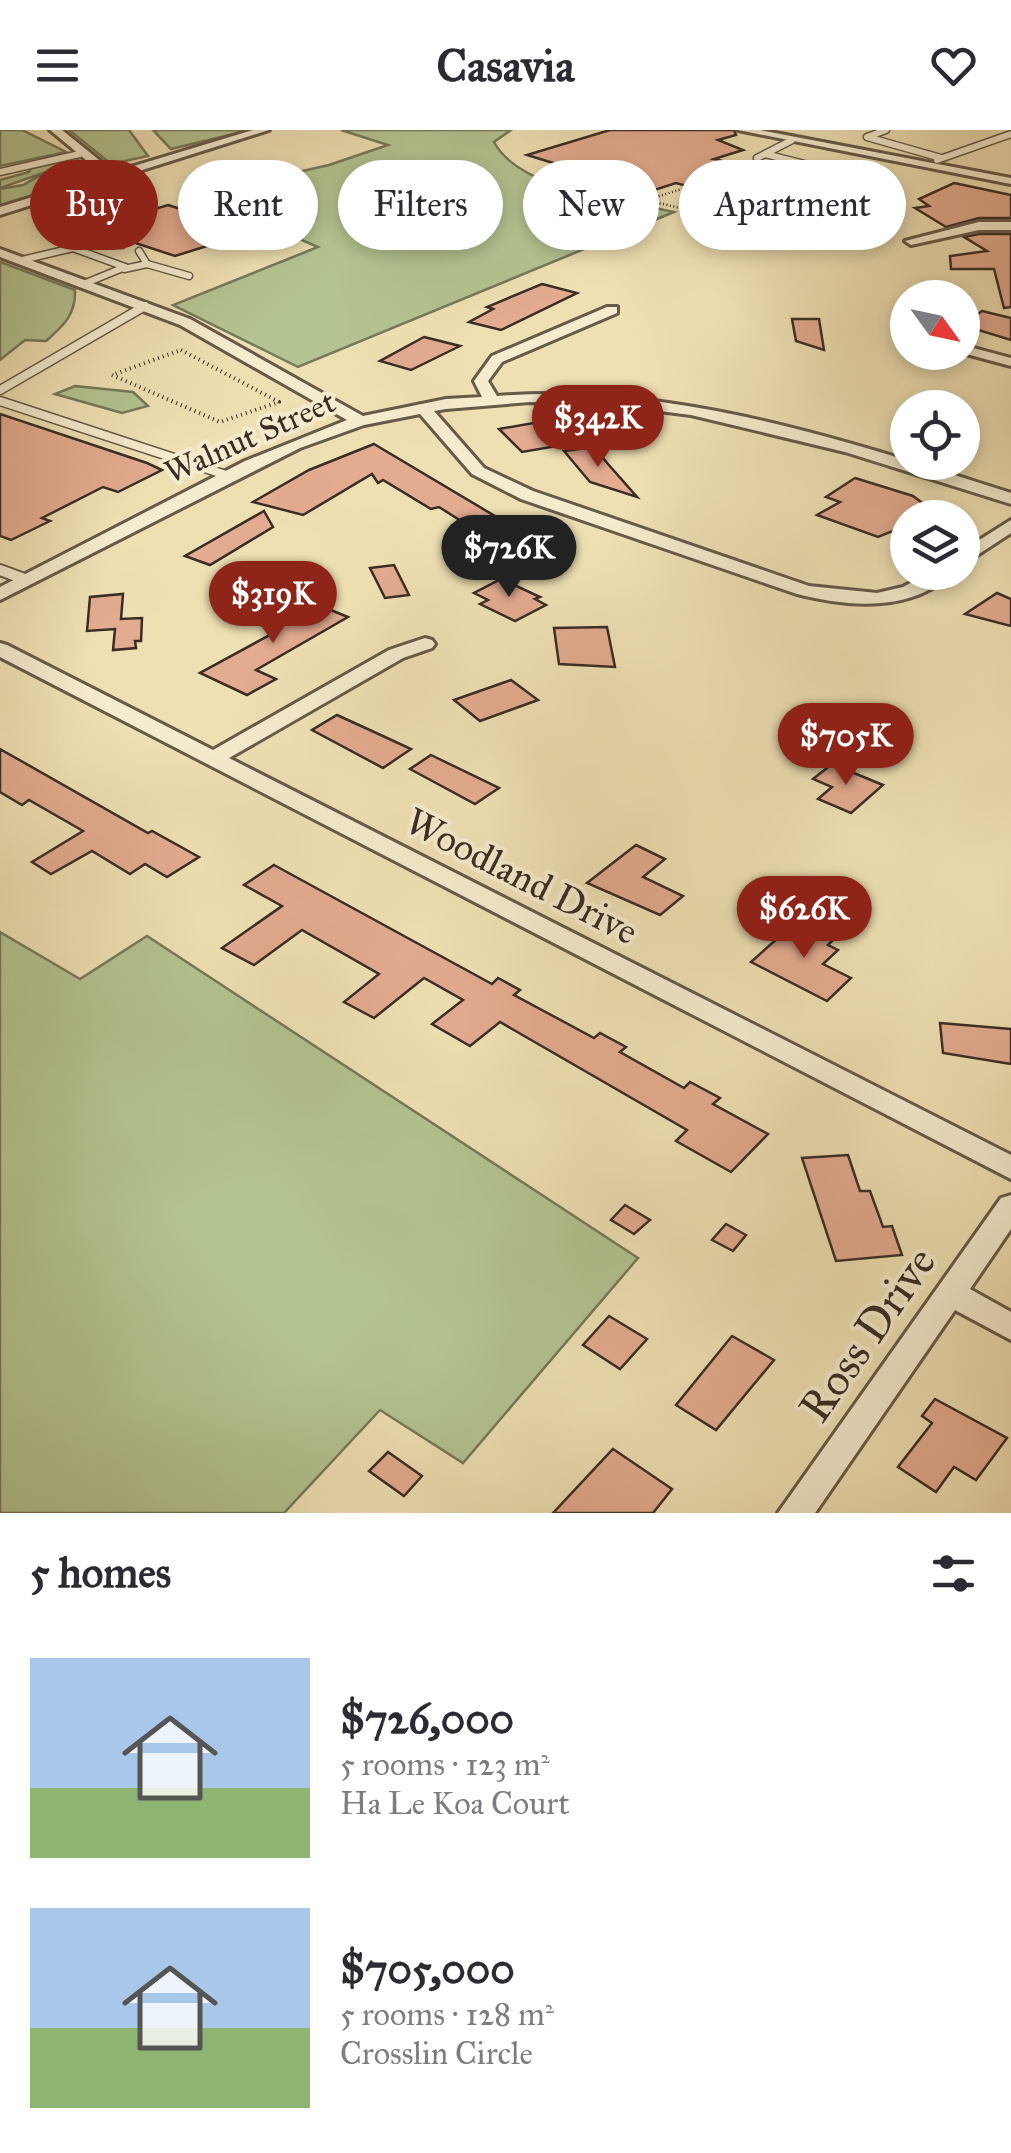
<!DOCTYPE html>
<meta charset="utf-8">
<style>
body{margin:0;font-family:"IM FELL Great Primer",serif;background:#f7f7f7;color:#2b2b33;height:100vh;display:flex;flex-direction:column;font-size:38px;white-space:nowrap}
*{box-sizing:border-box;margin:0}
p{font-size:32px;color:#7c7c81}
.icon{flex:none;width:55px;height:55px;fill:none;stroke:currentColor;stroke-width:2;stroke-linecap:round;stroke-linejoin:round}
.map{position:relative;height:1383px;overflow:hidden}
.panel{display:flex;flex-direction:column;background:#fff;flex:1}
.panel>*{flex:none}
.guide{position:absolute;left:30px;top:30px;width:952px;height:90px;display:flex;gap:20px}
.needle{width:65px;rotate:123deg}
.fabs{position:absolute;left:890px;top:150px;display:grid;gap:20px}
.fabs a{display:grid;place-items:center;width:90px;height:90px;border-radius:50%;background:#fff;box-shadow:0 5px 15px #0003;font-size:50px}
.price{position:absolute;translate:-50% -85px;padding:0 22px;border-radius:35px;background:#8f2418;color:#fff;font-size:32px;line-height:65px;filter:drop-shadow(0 2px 5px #0008)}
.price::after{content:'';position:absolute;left:50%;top:60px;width:30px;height:22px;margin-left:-15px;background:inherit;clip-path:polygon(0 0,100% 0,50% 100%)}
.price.active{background:#222;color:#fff}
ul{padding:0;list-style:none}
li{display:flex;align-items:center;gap:30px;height:250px;padding:0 30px}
li span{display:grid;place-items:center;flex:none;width:280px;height:200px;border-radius:0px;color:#555}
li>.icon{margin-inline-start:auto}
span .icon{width:120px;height:120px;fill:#fffc;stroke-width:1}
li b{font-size:42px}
h2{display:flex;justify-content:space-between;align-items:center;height:120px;padding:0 30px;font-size:42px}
.tag{padding:0 35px;border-radius:45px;background:#fff;box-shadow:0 5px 15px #0003;font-size:35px;line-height:90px}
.tag.active{background:#8f2418;color:#fff}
header{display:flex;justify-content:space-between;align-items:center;height:130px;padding:0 30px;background:#fff;font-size:45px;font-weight:700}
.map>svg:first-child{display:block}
.green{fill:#b3c391;stroke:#76785a;stroke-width:2.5}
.building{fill:#e3ab90;stroke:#392d24;stroke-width:2.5}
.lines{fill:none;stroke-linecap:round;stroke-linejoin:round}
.service-far2-casing{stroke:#665a48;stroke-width:9}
.service-far1-casing{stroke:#665a48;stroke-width:11}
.service-casing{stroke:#665a48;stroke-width:14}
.minor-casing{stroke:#665a48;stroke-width:6}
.path-far1{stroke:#392d24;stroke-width:2.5;stroke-dasharray:1 2.5;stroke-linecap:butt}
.path{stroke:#392d24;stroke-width:4;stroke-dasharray:1 4;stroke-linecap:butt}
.service-far2{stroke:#f5ebce;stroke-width:6}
.service-far1{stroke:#f5ebce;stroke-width:8}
.service{stroke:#f5ebce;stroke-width:10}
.minor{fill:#f5ebce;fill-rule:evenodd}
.labels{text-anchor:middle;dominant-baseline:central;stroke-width:8;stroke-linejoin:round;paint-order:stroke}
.far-street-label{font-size:32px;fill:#392d24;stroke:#f5ebce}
.street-label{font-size:38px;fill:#392d24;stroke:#f5ebce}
.near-street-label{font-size:45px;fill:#392d24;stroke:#f5ebce}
</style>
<header><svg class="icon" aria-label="menu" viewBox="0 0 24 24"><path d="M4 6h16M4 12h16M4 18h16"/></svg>Casavia<svg class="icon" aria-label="heart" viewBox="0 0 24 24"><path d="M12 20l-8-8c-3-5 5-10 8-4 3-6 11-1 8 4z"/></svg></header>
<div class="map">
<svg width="1011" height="1383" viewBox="0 0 1011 1383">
<rect width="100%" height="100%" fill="#efe0b4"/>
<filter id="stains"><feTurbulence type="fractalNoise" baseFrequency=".002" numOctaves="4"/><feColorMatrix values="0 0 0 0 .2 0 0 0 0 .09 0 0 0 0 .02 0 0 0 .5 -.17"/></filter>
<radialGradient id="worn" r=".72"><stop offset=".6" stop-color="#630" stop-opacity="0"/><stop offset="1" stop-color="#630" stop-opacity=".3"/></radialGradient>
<g class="green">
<path d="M 0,0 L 22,0 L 66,22 L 0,36 Z"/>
<path d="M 69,0 L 129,0 L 148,26 L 111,34 Z"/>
<path d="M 153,0 L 250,0 L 171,19 Z"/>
<path d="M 341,0 L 511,0 L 494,12 C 520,61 622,70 674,82 L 298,237 L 173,175 L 318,117 L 197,65 L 329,35 L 388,15 Z"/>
<path d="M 76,28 L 98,47 L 0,78 L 0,59 L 23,55 L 46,42 L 0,58 L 0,50 L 29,42 L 31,38 Z"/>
<path d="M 0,132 L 75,160 C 76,185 63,196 46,211 L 25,210 L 0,230 Z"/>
<path d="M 75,256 L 133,262 L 148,276 L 122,283 L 55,264 Z"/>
<path d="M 0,802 L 80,849 L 147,806 L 638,1128 L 463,1333 L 380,1280 L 284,1383 L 0,1383 Z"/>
</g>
<g class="building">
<path d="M 610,0 L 734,0 L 736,5 L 718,10 L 743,20 L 714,29 L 739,35 L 728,39 L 789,59 L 750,73 L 676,53 L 648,62 L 527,25 Z"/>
<path d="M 954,53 L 1011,65 L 1011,88 L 979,88 L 946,97 L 915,78 L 929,76 L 919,69 Z"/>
<path d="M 168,75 L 252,102 L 175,126 L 105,103 L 132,94 L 118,90 Z"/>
<path d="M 979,104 L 1011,104 L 1011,177 L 1004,178 L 994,139 L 951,139 L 950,126 L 987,121 L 964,107 Z"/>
<path d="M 542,154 L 577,163 L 501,200 L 469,192 L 493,179 L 487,177 Z"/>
<path d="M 982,181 L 1011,188 L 1011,210 L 962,195 Z"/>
<path d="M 792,189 L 819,189 L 824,220 L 796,211 Z"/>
<path d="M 424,207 L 460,216 L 411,240 L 380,231 Z"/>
<path d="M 0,284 L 147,333 L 162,340 L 118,362 L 103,357 L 42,388 L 50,391 L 11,410 L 0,406 Z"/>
<path d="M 539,292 L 563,315 L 522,322 L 499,299 Z"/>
<path d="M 374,314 L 505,392 L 572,412 L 531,435 L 469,413 L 483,405 L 439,377 L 431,379 L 383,350 L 378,353 L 372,344 L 303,385 L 253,372 L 309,340 Z"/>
<path d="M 594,317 L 608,334 L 637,367 L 590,352 L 564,321 Z"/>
<path d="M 855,348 L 913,366 L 937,384 L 908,388 L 908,395 L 878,407 L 817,385 L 840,372 L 826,367 Z"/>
<path d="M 264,381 L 273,397 L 210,435 L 185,426 Z"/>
<path d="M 394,435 L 409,465 L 385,468 L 370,438 Z"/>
<path d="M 501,449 L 540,467 L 535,469 L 546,475 L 515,491 L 480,474 L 488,470 L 474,463 Z"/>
<path d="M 997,463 L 1011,469 L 1011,496 L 965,484 Z"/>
<path d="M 123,464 L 121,489 L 142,488 L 141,511 L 135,511 L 136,518 L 113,520 L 115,499 L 87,501 L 90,467 Z"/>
<path d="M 306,470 L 348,487 L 256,540 L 276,549 L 247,565 L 200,543 L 277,501 L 261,495 Z"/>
<path d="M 607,497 L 615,537 L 559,534 L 554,498 Z"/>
<path d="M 511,550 L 538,570 L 480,591 L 454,570 Z"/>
<path d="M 337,585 L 372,601 L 411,619 L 383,638 L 312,600 Z"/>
<path d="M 0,619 L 148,703 L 152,701 L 199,727 L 167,747 L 145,734 L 130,744 L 92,721 L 51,744 L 32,732 L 83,701 L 29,670 L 22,675 L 0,662 Z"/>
<path d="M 431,625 L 499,658 L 475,674 L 410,639 Z"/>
<path d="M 832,634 L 883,655 L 851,683 L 818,669 L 832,657 L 813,649 Z"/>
<path d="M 636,715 L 665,729 L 643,747 L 683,766 L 660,785 L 587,753 Z"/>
<path d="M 274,735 L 492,854 L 498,848 L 520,860 L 514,865 L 594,908 L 600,903 L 626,917 L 620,922 L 684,958 L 690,952 L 720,968 L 713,974 L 768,1004 L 731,1042 L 676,1011 L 687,1000 L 500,892 L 470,916 L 432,894 L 463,870 L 424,848 L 374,888 L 344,872 L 379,844 L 302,800 L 254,835 L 222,818 L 282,776 L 244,755 Z"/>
<path d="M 762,758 L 786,769 L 767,785 L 744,774 Z"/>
<path d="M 797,791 L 834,809 L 828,815 L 838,820 L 823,834 L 851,848 L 827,871 L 751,832 Z"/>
<path d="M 940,893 L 1011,899 L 1011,934 L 943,923 Z"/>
<path d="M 848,1025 L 860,1061 L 870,1061 L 883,1097 L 892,1096 L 902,1125 L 836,1131 L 802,1028 Z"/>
<path d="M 625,1075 L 650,1090 L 634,1104 L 611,1090 Z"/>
<path d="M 726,1094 L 746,1105 L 733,1121 L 712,1110 Z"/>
<path d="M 609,1186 L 647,1209 L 620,1239 L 583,1215 Z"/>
<path d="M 732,1206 L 774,1230 L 716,1300 L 676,1275 Z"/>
<path d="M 935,1269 L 1007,1308 L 976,1350 L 954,1337 L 936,1362 L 898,1337 L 932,1293 L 922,1286 Z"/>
<path d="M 613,1319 L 672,1359 L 653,1383 L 553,1383 Z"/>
<path d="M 388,1322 L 422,1346 L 404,1366 L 369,1341 Z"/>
</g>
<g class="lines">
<defs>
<g id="service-far2">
<path d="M 886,0 L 867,7 L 941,28"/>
<path d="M 765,24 L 872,51 L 877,57 C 841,70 794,56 760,41 L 757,28 Z"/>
<path d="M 765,24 L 792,10"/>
<path d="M 937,30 L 1011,4"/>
<path d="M 0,42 L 84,23"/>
<path d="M 44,95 L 83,112 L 73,118"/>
<path d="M 83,112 L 122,115"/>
<path d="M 139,121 L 147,134"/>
<path d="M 22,130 L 73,118 L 125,137"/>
<path d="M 124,139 L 147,134 L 189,146"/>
<path d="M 86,153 L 125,137"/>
</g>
<g id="service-far1">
<path d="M 0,260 L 145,176"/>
<path d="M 0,271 L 229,346"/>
</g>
<path id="service" d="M 0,440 L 27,450"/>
<g id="minor">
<path d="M 50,0 L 62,0 L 114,42 L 253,0 L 269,0 L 0,85 L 0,77 L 104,45 Z"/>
<path d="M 738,0 L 760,0 L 1011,48 L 1011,54 Z"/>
<path d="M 979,92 L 1011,92 L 1011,100 L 979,100 L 911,115 L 905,111 Z"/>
<path d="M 0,119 L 190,189 L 363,286 L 446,269 L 482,267 L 474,251 L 492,226 L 607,177 L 617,177 L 617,183 L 502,232 L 488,251 L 497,266 C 673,252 847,311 1011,363 L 1011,374 L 845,322 L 691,285 L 611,275 L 530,272 L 446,279 L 434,281 L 484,338 L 533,361 L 809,456 L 877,463 L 903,457 L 931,442 L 954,442 C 911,483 849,477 797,464 L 521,369 L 472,344 L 420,284 L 364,295 L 300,318 L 0,470 L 0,457 L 245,331 L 347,290 L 180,195 L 0,127 Z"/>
<path d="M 962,215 L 1011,228 L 1011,236 L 959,222 L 962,222 Z"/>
<path d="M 1011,390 L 1011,403 L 962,435 L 962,421 Z"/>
<path d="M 425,508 L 432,510 L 435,514 L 432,518 L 403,528 L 229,628 L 1011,1025 L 1011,1049 L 0,527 L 0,513 L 7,515 L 213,620 L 389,520 Z"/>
<path d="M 1011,1065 L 1011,1099 L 970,1159 L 1011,1182 L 1011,1210 L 955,1180 L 815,1383 L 778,1383 L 1001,1068 Z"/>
</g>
</defs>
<use href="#service-far2" class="service-far2-casing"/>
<use href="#service-far1" class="service-far1-casing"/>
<use href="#service" class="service-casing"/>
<use href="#minor" class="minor-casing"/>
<g class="path-far1">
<path d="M 646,70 L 731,90 L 766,83 L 685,58 L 650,69"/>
<path d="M 646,70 L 604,59 L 650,69"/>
<path d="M 646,70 L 650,69"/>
<path d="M 759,90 L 794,75 L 767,67 L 773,65"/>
</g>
<path class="path" d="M 181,220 L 279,272 L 220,292 L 112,245 Z"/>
<use href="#service-far2" class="service-far2"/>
<use href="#service-far1" class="service-far1"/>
<use href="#service" class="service"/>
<use href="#minor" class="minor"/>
</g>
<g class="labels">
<g class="far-street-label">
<text transform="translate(250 307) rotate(-24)">Walnut Street</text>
</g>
<g class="street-label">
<text transform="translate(522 746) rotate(27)">Woodland Drive</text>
</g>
<g class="near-street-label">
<text transform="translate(867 1204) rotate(-55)">Ross Drive</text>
</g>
</g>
<rect width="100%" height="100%" filter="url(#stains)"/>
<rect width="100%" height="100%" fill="url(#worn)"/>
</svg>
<div class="fabs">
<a><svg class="needle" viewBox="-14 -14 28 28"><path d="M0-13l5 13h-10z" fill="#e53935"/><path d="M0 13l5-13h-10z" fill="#7c7c81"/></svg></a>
<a><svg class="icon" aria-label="locate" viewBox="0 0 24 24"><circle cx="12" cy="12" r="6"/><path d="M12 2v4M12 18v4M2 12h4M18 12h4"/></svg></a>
<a><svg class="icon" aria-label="layers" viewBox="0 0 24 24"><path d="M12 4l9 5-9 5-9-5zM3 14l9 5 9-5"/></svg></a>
</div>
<b class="price" style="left:598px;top:340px">$342K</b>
<b class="price active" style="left:509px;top:470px">$726K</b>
<b class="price" style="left:273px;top:516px">$319K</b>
<b class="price" style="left:846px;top:658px">$705K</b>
<b class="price" style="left:804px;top:831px">$626K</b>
<div class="guide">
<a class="tag active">Buy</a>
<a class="tag">Rent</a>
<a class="tag">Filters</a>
<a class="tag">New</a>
<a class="tag">Apartment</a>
</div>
</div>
<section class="panel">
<h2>5 homes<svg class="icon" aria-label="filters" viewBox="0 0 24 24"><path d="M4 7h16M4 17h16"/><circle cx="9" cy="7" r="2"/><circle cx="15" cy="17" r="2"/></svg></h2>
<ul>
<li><span style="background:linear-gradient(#a9c7e8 65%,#8fb573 0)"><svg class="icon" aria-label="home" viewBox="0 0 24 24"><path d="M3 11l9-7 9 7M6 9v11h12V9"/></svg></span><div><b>$726,000</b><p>5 rooms · 123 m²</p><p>Ha Le Koa Court</p></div></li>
<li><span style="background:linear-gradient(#a9c7e8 60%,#8fb573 0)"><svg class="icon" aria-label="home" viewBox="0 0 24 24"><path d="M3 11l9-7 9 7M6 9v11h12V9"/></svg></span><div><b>$705,000</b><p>5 rooms · 128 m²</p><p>Crosslin Circle</p></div></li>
</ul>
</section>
